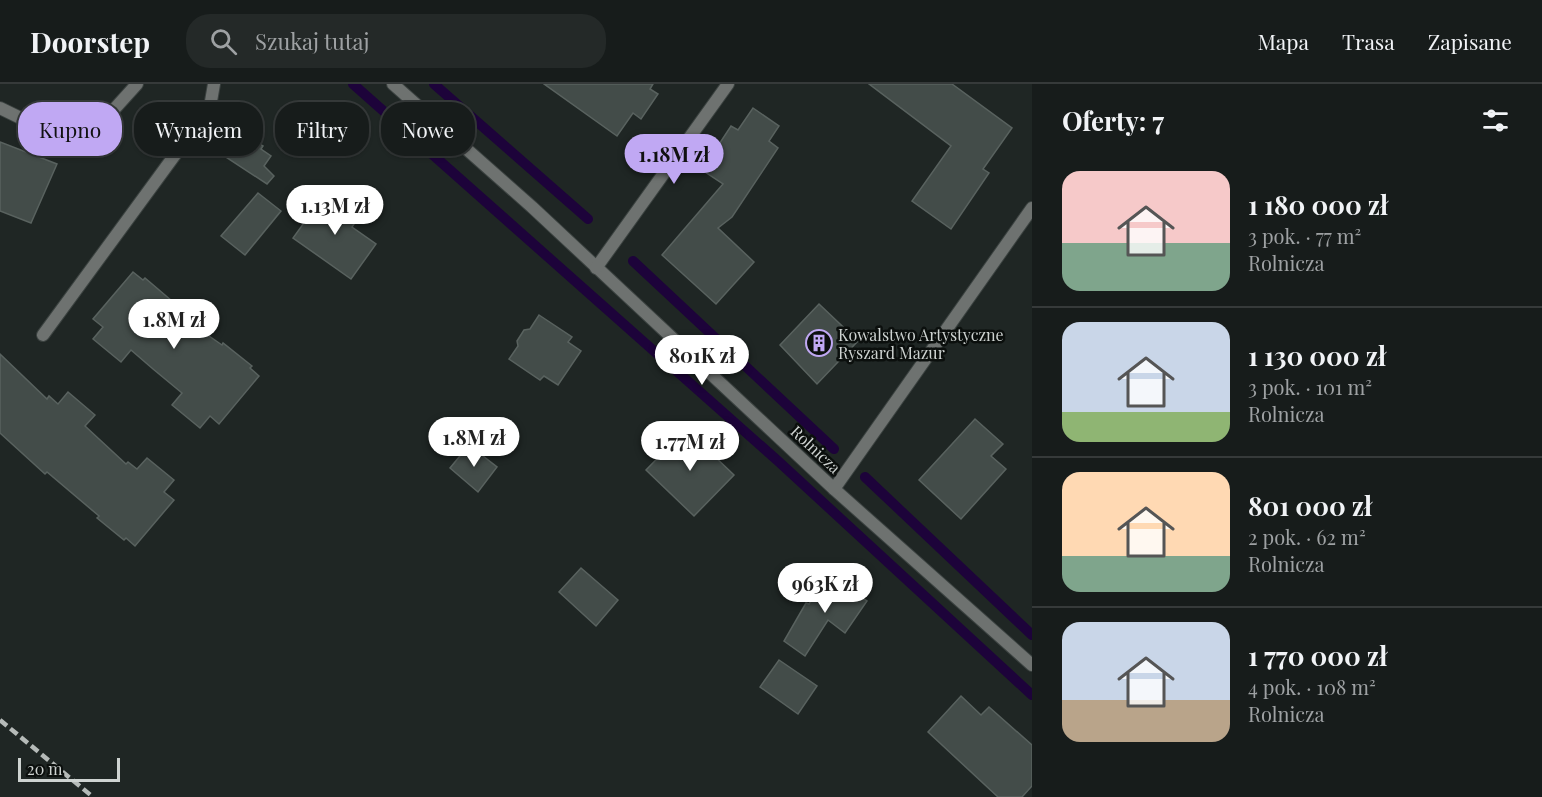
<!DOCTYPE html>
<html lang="pl">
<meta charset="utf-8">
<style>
body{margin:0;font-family:"Playfair Display",serif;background:#242928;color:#f1f3f6;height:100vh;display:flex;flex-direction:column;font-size:22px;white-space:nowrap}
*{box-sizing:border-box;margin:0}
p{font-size:20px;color:#9ea1a3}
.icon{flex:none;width:33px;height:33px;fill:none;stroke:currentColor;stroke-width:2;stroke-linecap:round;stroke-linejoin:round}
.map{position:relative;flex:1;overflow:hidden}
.panel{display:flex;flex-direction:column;background:#171c1b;width:510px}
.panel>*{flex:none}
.hud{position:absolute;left:18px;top:18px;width:570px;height:54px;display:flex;gap:12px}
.scale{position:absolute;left:18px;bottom:15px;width:102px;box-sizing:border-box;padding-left:6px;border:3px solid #ced3d1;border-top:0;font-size:16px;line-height:21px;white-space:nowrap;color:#ced3d1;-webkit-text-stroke:4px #0b0f0d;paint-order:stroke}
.price{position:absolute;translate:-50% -51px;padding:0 14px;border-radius:21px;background:#fff;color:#222;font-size:20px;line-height:39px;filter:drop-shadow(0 2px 3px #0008)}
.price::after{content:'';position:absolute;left:50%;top:36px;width:18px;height:14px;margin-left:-9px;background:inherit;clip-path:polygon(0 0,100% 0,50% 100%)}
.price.current{background:#c0a8f3;color:#111}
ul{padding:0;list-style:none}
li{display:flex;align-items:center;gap:18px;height:150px;padding:0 30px}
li+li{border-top:2px solid #363a3a}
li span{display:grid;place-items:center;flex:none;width:168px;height:120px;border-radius:18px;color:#555}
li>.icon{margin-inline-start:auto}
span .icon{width:72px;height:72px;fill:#fffc;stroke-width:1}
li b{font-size:26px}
h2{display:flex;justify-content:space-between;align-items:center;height:72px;padding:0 30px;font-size:26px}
.pill{padding:0 21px;border-radius:24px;background:#171c1b;box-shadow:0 2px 4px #0004,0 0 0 2px #363a3a;font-size:21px;line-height:54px}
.pill.current{background:#c0a8f3;color:#111}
header{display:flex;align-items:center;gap:36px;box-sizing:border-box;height:84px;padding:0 30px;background:#171c1b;border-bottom:2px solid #363a3a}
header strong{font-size:28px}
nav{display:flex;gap:33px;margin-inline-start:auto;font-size:21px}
.search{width:420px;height:54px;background:#242928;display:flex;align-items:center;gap:15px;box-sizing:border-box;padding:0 21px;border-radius:24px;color:#9ea1a3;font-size:22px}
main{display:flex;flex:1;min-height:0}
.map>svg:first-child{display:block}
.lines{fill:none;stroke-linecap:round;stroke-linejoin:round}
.stream{stroke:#1d033a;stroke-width:10}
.building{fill:#434c49;stroke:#59625f;stroke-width:1.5}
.lane-casing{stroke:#3b4240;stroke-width:14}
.street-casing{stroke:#3b4240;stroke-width:14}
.lane{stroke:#6e7270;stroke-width:12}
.street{stroke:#6e7270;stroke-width:12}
.rail{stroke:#b5bab8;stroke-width:4.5;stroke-dasharray:9 4.5;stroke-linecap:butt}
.labels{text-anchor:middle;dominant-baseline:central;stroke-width:5;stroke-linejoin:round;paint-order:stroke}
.poi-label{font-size:16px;fill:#ced3d1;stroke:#0b0f0d;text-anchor:start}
.street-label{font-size:16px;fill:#ced3d1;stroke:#0b0f0d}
</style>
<header>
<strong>Doorstep</strong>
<div class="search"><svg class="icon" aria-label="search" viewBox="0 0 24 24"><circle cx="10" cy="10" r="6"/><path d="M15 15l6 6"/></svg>Szukaj tutaj</div>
<nav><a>Mapa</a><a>Trasa</a><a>Zapisane</a></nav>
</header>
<main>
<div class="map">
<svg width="1032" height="713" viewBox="0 0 1032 713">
<rect width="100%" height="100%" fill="#1f2624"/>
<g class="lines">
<g class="stream">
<path d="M 353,0 L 778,377 L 1032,611"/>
<path d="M 434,0 L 588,135"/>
<path d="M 633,177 L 834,365"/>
<path d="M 865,393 L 1032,551"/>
</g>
</g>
<g class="building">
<path d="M 544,0 L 653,0 L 650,5 L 658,10 L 641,35 L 633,29 L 617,52 Z"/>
<path d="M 869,0 L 952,0 L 1012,44 L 983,85 L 989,89 L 951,145 L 912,117 L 951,62 Z"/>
<path d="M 753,24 L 779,42 L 769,57 L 778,64 L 732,133 L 718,144 L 754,178 L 716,220 L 662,171 L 723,100 L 702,86 L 731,42 L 738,46 Z"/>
<path d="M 219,34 L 263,62 L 261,65 L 271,72 L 264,82 L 274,92 L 267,100 L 203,58 Z"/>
<path d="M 0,58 L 57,80 L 31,139 L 0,127 Z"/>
<path d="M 327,107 L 360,131 L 352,143 L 376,160 L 351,195 L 293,154 Z"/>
<path d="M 258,109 L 281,127 L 245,171 L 221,152 Z"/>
<path d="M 133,188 L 143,196 L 145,194 L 172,217 L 170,219 L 199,245 L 222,261 L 223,259 L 252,282 L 250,284 L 259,292 L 219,340 L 210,332 L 200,344 L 172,321 L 182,309 L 153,285 L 131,266 L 121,278 L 93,255 L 103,243 L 93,235 Z"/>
<path d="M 819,220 L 858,257 L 817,300 L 780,261 Z"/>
<path d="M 539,231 L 572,253 L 568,258 L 581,267 L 558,301 L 544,292 L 540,296 L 509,275 L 518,262 L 517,257 L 524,246 L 530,245 Z"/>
<path d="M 0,270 L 47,315 L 49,312 L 58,320 L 68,308 L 95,331 L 85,342 L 126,380 L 128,378 L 137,385 L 147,374 L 174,396 L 164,408 L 174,416 L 135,462 L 126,454 L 124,456 L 97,434 L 99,432 L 47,388 L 45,390 L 0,349 Z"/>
<path d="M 975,335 L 1003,360 L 991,372 L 1006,385 L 961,435 L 919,396 Z"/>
<path d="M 686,345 L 734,391 L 694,432 L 646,386 Z"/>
<path d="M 469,361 L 497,383 L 478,408 L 450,384 Z"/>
<path d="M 581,484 L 618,516 L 596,542 L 559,508 Z"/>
<path d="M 828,491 L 867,517 L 845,549 L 828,536 L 805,572 L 784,557 L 806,519 L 809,520 Z"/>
<path d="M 779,576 L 817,602 L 798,630 L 760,603 Z"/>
<path d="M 961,612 L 981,631 L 989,623 L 1032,661 L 1032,702 L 1022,713 L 998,713 L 928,648 Z"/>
</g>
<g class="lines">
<defs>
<g id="lane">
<path d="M 0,24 L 80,63 L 137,0"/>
<path d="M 43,251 L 210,23 L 214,0"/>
</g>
<g id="street">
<path d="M 393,0 L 532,123 L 834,405 L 1032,581"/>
<path d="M 596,184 L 728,0"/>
<path d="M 834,405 L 1032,124"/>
</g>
</defs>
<use href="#lane" class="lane-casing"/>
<use href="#street" class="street-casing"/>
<use href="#lane" class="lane"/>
<use href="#street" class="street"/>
<path class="rail" d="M 0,636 L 93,713"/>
</g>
<defs>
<symbol id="building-ring" viewBox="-11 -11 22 22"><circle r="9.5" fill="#0b0f0d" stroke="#c0a8f3" stroke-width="1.5"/><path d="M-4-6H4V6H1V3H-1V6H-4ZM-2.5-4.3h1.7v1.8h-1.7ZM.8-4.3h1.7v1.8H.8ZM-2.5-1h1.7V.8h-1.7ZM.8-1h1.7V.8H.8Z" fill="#c0a8f3"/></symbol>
</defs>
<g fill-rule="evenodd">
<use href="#building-ring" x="804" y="244" width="30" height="30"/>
</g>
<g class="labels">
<g class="poi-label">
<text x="838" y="250">Kowalstwo Artystyczne<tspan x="838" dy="18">Ryszard Mazur</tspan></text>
</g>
<g class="street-label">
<text transform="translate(816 365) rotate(43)">Rolnicza</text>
</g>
</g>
</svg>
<div class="scale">20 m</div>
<b class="price current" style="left:674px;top:101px">1.18M zł</b>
<b class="price" style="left:335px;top:152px">1.13M zł</b>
<b class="price" style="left:174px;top:266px">1.8M zł</b>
<b class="price" style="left:702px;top:302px">801K zł</b>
<b class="price" style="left:474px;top:384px">1.8M zł</b>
<b class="price" style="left:690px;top:388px">1.77M zł</b>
<b class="price" style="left:825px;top:530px">963K zł</b>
<div class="hud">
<a class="pill current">Kupno</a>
<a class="pill">Wynajem</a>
<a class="pill">Filtry</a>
<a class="pill">Nowe</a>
</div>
</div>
<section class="panel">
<h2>Oferty: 7<svg class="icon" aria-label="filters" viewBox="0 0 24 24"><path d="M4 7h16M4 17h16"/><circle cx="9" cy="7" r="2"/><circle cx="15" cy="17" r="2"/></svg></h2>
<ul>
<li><span style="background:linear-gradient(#f6c9c9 60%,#7fa58c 0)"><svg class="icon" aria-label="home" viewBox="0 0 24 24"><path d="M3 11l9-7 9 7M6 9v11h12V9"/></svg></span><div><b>1 180 000 zł</b><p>3 pok. · 77 m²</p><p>Rolnicza</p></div></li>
<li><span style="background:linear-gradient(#c9d6e8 75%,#8fb573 0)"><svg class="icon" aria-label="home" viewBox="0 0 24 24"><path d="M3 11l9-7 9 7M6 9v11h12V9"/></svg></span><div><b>1 130 000 zł</b><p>3 pok. · 101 m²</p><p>Rolnicza</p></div></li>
<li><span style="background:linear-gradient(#ffd9b3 70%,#7fa58c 0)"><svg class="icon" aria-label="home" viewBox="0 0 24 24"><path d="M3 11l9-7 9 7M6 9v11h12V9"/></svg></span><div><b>801 000 zł</b><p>2 pok. · 62 m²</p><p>Rolnicza</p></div></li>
<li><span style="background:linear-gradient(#c9d6e8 65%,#b9a48a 0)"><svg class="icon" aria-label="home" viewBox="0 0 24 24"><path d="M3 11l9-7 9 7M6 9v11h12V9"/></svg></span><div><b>1 770 000 zł</b><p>4 pok. · 108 m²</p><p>Rolnicza</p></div></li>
</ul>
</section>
</main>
